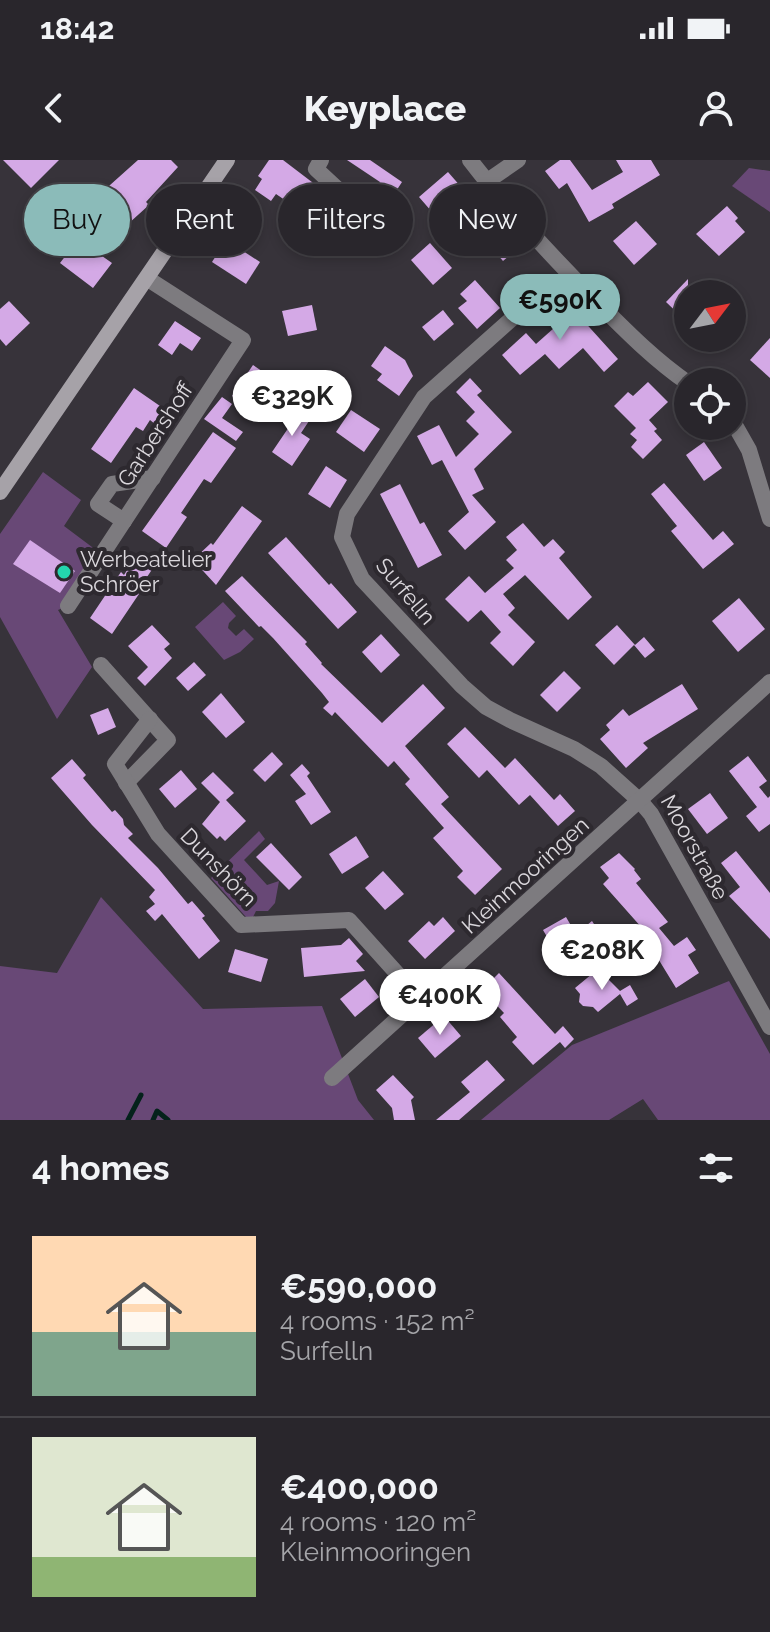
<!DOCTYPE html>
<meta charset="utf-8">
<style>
body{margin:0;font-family:Raleway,sans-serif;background:#353238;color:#f1f3f6;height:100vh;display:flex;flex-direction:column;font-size:30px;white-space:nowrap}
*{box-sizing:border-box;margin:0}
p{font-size:26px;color:#a5a5a9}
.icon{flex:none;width:44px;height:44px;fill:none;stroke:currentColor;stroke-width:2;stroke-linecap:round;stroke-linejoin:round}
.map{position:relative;height:960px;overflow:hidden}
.side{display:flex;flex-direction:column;background:#29262c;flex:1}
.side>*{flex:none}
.guide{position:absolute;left:24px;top:24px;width:722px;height:72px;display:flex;gap:16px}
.needle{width:52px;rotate:58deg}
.fabs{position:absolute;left:674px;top:120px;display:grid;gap:16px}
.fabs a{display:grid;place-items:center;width:72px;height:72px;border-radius:50%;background:#29262c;box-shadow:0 4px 12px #0003,0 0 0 2px #454348;font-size:40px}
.price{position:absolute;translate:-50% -68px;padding:0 18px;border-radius:28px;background:#fff;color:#222;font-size:26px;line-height:52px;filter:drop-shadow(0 2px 4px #0008)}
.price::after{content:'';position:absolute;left:50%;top:48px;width:24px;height:18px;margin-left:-12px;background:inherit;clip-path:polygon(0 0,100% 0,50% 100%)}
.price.current{background:#8bbbb9;color:#111}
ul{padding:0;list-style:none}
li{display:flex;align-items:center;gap:24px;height:200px;padding:0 32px}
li+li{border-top:2px solid #454348}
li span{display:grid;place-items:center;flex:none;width:224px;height:160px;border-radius:0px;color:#555}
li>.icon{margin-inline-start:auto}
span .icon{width:96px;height:96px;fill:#fffc;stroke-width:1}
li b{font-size:34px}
h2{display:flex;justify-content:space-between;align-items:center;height:96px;padding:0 32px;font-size:34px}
.pill{padding:0 28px;border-radius:36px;background:#29262c;box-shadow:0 4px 12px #0003,0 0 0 2px #454348;font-size:28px;line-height:72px}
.pill.current{background:#8bbbb9;color:#111}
.status{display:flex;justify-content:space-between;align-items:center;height:56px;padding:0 40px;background:#29262c;direction:ltr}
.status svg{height:22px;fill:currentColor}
header{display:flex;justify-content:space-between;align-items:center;height:104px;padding:0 32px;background:#29262c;font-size:36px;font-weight:800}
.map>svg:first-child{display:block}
.green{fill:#684876}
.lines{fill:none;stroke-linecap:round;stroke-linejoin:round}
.stream{stroke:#04221b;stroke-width:5}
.building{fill:#d4a9e6}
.street{stroke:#7d7b7f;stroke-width:16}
.secondary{stroke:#a6a2a8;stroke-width:16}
.poi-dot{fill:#24d5ae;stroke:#2d292f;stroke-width:3}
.labels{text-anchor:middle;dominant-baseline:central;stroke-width:8;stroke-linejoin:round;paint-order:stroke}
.street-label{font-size:22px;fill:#dad7dc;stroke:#2d292f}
.poi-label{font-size:22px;fill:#dad7dc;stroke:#2d292f;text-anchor:start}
</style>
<div class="status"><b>18:42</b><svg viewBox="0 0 49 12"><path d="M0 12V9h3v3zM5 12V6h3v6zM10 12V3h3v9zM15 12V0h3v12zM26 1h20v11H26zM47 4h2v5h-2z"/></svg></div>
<header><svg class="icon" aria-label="back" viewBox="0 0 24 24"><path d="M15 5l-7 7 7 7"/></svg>Keyplace<svg class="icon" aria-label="person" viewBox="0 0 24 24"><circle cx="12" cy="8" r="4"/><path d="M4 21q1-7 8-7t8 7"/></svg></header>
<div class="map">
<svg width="770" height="960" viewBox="0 0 770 960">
<rect width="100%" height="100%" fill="#37333a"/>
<g class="green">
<path d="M 749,8 L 770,11 L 770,52 L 732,26 Z"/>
<path d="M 43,312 L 81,340 L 64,366 L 100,393 L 68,446 L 58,450 L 92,507 L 57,559 L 0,457 L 0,374 Z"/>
<path d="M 223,442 L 236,456 L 229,463 L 228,468 L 236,476 L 244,469 L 254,479 L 240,492 L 224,500 L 195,467 Z"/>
<path d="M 259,671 L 265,679 L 244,700 L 267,725 L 279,721 L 275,743 L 268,751 L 256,751 L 253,757 L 246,757 L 211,718 Z"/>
<path d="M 101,737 L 203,849 L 322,846 L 358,940 L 374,960 L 0,960 L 0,806 L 57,813 Z"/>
<path d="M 729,821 L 770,894 L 770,960 L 658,960 L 643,939 L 609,960 L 481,960 L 572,885 Z"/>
</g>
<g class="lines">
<g class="stream">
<path d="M 128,960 L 141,935"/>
<path d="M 153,960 L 157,951 L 168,960"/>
</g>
</g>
<g class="building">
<path d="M 3,0 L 59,0 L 31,28 Z"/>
<path d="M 138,0 L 171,0 L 178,7 L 146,42 L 149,45 L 128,64 L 100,34 Z"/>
<path d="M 269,0 L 283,0 L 325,32 L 321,42 L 345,57 L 350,50 L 373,66 L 360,85 L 323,60 L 320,64 L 276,34 L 271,41 L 255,30 L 262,19 L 258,16 Z"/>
<path d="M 347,0 L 370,0 L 402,22 L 387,45 L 372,35 L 380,22 Z"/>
<path d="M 560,0 L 570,0 L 592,30 L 623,12 L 616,0 L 651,0 L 660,15 L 612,44 L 614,48 L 589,62 L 567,23 L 559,29 L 545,11 Z"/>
<path d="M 448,12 L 462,28 L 455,34 L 466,48 L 441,70 L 428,56 L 432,52 L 419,37 Z"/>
<path d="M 45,28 L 73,55 L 72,57 L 100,79 L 92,89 L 112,103 L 93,128 L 60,103 L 70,90 L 26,48 Z"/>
<path d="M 489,46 L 522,85 L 503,101 L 470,62 Z"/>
<path d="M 727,46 L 738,58 L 735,61 L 745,72 L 719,96 L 696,74 Z"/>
<path d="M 636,61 L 657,84 L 634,105 L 613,81 Z"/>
<path d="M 226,80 L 260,102 L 246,124 L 212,102 Z"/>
<path d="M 430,83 L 452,108 L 433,125 L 411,100 Z"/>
<path d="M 688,119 L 688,163 L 666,142 Z"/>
<path d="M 475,120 L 500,148 L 477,169 L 458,148 L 467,141 L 460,134 Z"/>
<path d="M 563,138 L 618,199 L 604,212 L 583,188 L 559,209 L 545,194 L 520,215 L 502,195 L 526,173 L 536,184 L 554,168 L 543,156 Z"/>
<path d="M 9,141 L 30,163 L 6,186 L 0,179 L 0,149 Z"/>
<path d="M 312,145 L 317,170 L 288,176 L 282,151 Z"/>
<path d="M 443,150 L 454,164 L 434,181 L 422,167 Z"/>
<path d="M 175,161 L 201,178 L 192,191 L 180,183 L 172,195 L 158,185 Z"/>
<path d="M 770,178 L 770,218 L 750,200 Z"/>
<path d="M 385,186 L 405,200 L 413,216 L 399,236 L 377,220 L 382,214 L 371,206 Z"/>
<path d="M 253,205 L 278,222 L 257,253 L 232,236 Z"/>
<path d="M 470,218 L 482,231 L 477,235 L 512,272 L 474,309 L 484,329 L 472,335 L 496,362 L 465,390 L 448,371 L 469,352 L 442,300 L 432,305 L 417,276 L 439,265 L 456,297 L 479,274 L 466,261 L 475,252 L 456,232 Z"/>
<path d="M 648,222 L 668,242 L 649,260 L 657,269 L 654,271 L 662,280 L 643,299 L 631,287 L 637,280 L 630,274 L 636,268 L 614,246 L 628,232 L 633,236 Z"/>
<path d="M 134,228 L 160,246 L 158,248 L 163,252 L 155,264 L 150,260 L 143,271 L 136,267 L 111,303 L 91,289 Z"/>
<path d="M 222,237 L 232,244 L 222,258 L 243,272 L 236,281 L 204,259 Z"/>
<path d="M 289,247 L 309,261 L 301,273 L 310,279 L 292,306 L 272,292 L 291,264 L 282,258 Z"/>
<path d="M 351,250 L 380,269 L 364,292 L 336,272 Z"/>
<path d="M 213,272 L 236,288 L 211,323 L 204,319 L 181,353 L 187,357 L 166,388 L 142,371 Z"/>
<path d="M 704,282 L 722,308 L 704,321 L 686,295 Z"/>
<path d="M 326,306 L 347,320 L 330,348 L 308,334 Z"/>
<path d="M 664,323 L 713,380 L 723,371 L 734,384 L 703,409 L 671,371 L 677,366 L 651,334 Z"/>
<path d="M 400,324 L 420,364 L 424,362 L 442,395 L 418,408 L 380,334 Z"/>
<path d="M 242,346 L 262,361 L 216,425 L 193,400 L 211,383 L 213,385 Z"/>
<path d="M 523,363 L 544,387 L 553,379 L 565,392 L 559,398 L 592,437 L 568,460 L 525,415 L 503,434 L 515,448 L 508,455 L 535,482 L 513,506 L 490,483 L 501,472 L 481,450 L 468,462 L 445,439 L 469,416 L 485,433 L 514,408 L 506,400 L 517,390 L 506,377 Z"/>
<path d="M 286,377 L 329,425 L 331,423 L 357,452 L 338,469 L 268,393 Z"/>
<path d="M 30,380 L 75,411 L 60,433 L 13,404 Z"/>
<path d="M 136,396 L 153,408 L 141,426 L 143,428 L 112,474 L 90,458 L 121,412 L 124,415 Z"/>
<path d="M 242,416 L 307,482 L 305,484 L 322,503 L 321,504 L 382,563 L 423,524 L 445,548 L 405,586 L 449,637 L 441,644 L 502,709 L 475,735 L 457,717 L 463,711 L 433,678 L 444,668 L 405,624 L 410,619 L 394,601 L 388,607 L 335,552 L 332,556 L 323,548 L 329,542 L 322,533 L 273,478 L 261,466 L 259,467 L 225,431 Z"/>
<path d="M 739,438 L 765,469 L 738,492 L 712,461 Z"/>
<path d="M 152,465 L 170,484 L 164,489 L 172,498 L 145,526 L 137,518 L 148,507 L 128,486 Z"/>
<path d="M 617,465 L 635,485 L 644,477 L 655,490 L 645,498 L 634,485 L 614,505 L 595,485 Z"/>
<path d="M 381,474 L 400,495 L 381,513 L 362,492 Z"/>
<path d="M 194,502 L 206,515 L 188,531 L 176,518 Z"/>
<path d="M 564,511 L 581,528 L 557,552 L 540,535 Z"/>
<path d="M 682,524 L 698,549 L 643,583 L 648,588 L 626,608 L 600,579 L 610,570 L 606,565 L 623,549 L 629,556 Z"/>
<path d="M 221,533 L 245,562 L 226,578 L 202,552 Z"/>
<path d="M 108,548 L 116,567 L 98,575 L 90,555 Z"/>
<path d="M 465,567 L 505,608 L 515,598 L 554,640 L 560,634 L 575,651 L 558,666 L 530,635 L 519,645 L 487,610 L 479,618 L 447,584 Z"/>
<path d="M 272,592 L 283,604 L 265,622 L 253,610 Z"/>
<path d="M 748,596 L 767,621 L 759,627 L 768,638 L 770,636 L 770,664 L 759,672 L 746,656 L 757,647 L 729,611 Z"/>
<path d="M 72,599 L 86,615 L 83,618 L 112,652 L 115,650 L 123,659 L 124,665 L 133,674 L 128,678 L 158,708 L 188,744 L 192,741 L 205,756 L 202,758 L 220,781 L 199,799 L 162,754 L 155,761 L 146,751 L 155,744 L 149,737 L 155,730 L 92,665 L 51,618 Z"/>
<path d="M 302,604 L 310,613 L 307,616 L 331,652 L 311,665 L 295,641 L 306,634 L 290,615 Z"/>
<path d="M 181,610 L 197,629 L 175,648 L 159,629 Z"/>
<path d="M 213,612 L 234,633 L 226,640 L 246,661 L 225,681 L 220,676 L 217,679 L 202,664 L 220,642 L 201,623 Z"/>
<path d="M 710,633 L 728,658 L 707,674 L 688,649 Z"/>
<path d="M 356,676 L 369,697 L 342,714 L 329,694 Z"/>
<path d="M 271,683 L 302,717 L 289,730 L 256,697 Z"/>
<path d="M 736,691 L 770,733 L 770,779 L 729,736 L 740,727 L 721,703 Z"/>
<path d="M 619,693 L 635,709 L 634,710 L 641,719 L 636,723 L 668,762 L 659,768 L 674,786 L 687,777 L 696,790 L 688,795 L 699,813 L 676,828 L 654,792 L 652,793 L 644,782 L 650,777 L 603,724 L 609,718 L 600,707 Z"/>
<path d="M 383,711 L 404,734 L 385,750 L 365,728 Z"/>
<path d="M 443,757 L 455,771 L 425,799 L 408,781 L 429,761 L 434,766 Z"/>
<path d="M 566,757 L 576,774 L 592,761 L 605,781 L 590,795 L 587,790 L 563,804 L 543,770 Z"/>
<path d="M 349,778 L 363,794 L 356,801 L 365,811 L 304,817 L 301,788 L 341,785 Z"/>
<path d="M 235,789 L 268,799 L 261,822 L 228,812 Z"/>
<path d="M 598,809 L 620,831 L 630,825 L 638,839 L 627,846 L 620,834 L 598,852 L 593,847 L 583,846 L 579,842 L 580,834 L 575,828 Z"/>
<path d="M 499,813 L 555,874 L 563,866 L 574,879 L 565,888 L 560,882 L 533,905 L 512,882 L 517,877 L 500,857 L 504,853 L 482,830 Z"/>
<path d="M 365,819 L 379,837 L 355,857 L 340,839 Z"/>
<path d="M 444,856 L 461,876 L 435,898 L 418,878 Z"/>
<path d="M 487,900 L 505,920 L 459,960 L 436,960 L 470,932 L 461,922 Z"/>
<path d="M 393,915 L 414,937 L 411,940 L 415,960 L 394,960 L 392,948 L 376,930 Z"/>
</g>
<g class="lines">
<g class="street">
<path d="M 321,0 L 316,9 L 344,35"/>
<path d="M 470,0 C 510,52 555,100 601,146 C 629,174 656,201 688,223"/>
<path d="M 486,22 L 518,0"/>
<path d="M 516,155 L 424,237 L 347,354 L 342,377 L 362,419 L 462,526 L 486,547 L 510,560 L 574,589 L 601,606 L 640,641 L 651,654 L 770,867"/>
<path d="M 732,260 L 749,290 L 770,359"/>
<path d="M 124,361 L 98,344 L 112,324 L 153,318"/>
<path d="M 68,446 L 243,180 L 148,119"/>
<path d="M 101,505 L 168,580 L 126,623"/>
<path d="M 150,559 L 115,604 L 158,674 L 241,765 L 349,760 L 420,839"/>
<path d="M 332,918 L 770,522"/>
</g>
<path class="secondary" d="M 0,332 L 227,0"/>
</g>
<circle class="poi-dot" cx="64" cy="412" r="8"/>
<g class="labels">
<g class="street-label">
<text transform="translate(155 274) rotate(-57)">Garbershoff</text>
<text transform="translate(406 431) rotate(50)">Surfelln</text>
<text transform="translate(695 687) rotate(61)">Moorstraße</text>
<text transform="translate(219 707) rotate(46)">Dunshörn</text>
<text transform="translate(525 715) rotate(-42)">Kleinmooringen</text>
</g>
<g class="poi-label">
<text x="80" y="399">Werbeatelier<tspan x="80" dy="25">Schröer</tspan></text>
</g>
</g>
</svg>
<div class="fabs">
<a><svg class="needle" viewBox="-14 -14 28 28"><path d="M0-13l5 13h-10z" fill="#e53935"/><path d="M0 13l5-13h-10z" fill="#a5a5a9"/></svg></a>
<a><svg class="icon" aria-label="locate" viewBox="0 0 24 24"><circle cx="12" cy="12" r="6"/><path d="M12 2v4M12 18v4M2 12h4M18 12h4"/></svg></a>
</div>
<b class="price current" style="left:560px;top:182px">€590K</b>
<b class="price" style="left:292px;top:278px">€329K</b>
<b class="price" style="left:602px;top:832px">€208K</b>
<b class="price" style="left:440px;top:877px">€400K</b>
<div class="guide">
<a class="pill current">Buy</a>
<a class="pill">Rent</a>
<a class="pill">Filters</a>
<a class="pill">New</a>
</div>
</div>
<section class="side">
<h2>4 homes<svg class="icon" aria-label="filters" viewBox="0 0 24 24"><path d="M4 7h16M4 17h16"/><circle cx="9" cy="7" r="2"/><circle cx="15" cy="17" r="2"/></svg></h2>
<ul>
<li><span style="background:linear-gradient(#ffd9b3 60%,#7fa58c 0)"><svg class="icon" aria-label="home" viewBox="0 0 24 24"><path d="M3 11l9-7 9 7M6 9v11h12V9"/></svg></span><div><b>€590,000</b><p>4 rooms · 152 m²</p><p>Surfelln</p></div></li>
<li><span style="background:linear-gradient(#dfe7d0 75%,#8fb573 0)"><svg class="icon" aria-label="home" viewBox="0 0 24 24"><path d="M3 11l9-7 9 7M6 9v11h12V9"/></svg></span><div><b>€400,000</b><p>4 rooms · 120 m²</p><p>Kleinmooringen</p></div></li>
</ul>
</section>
